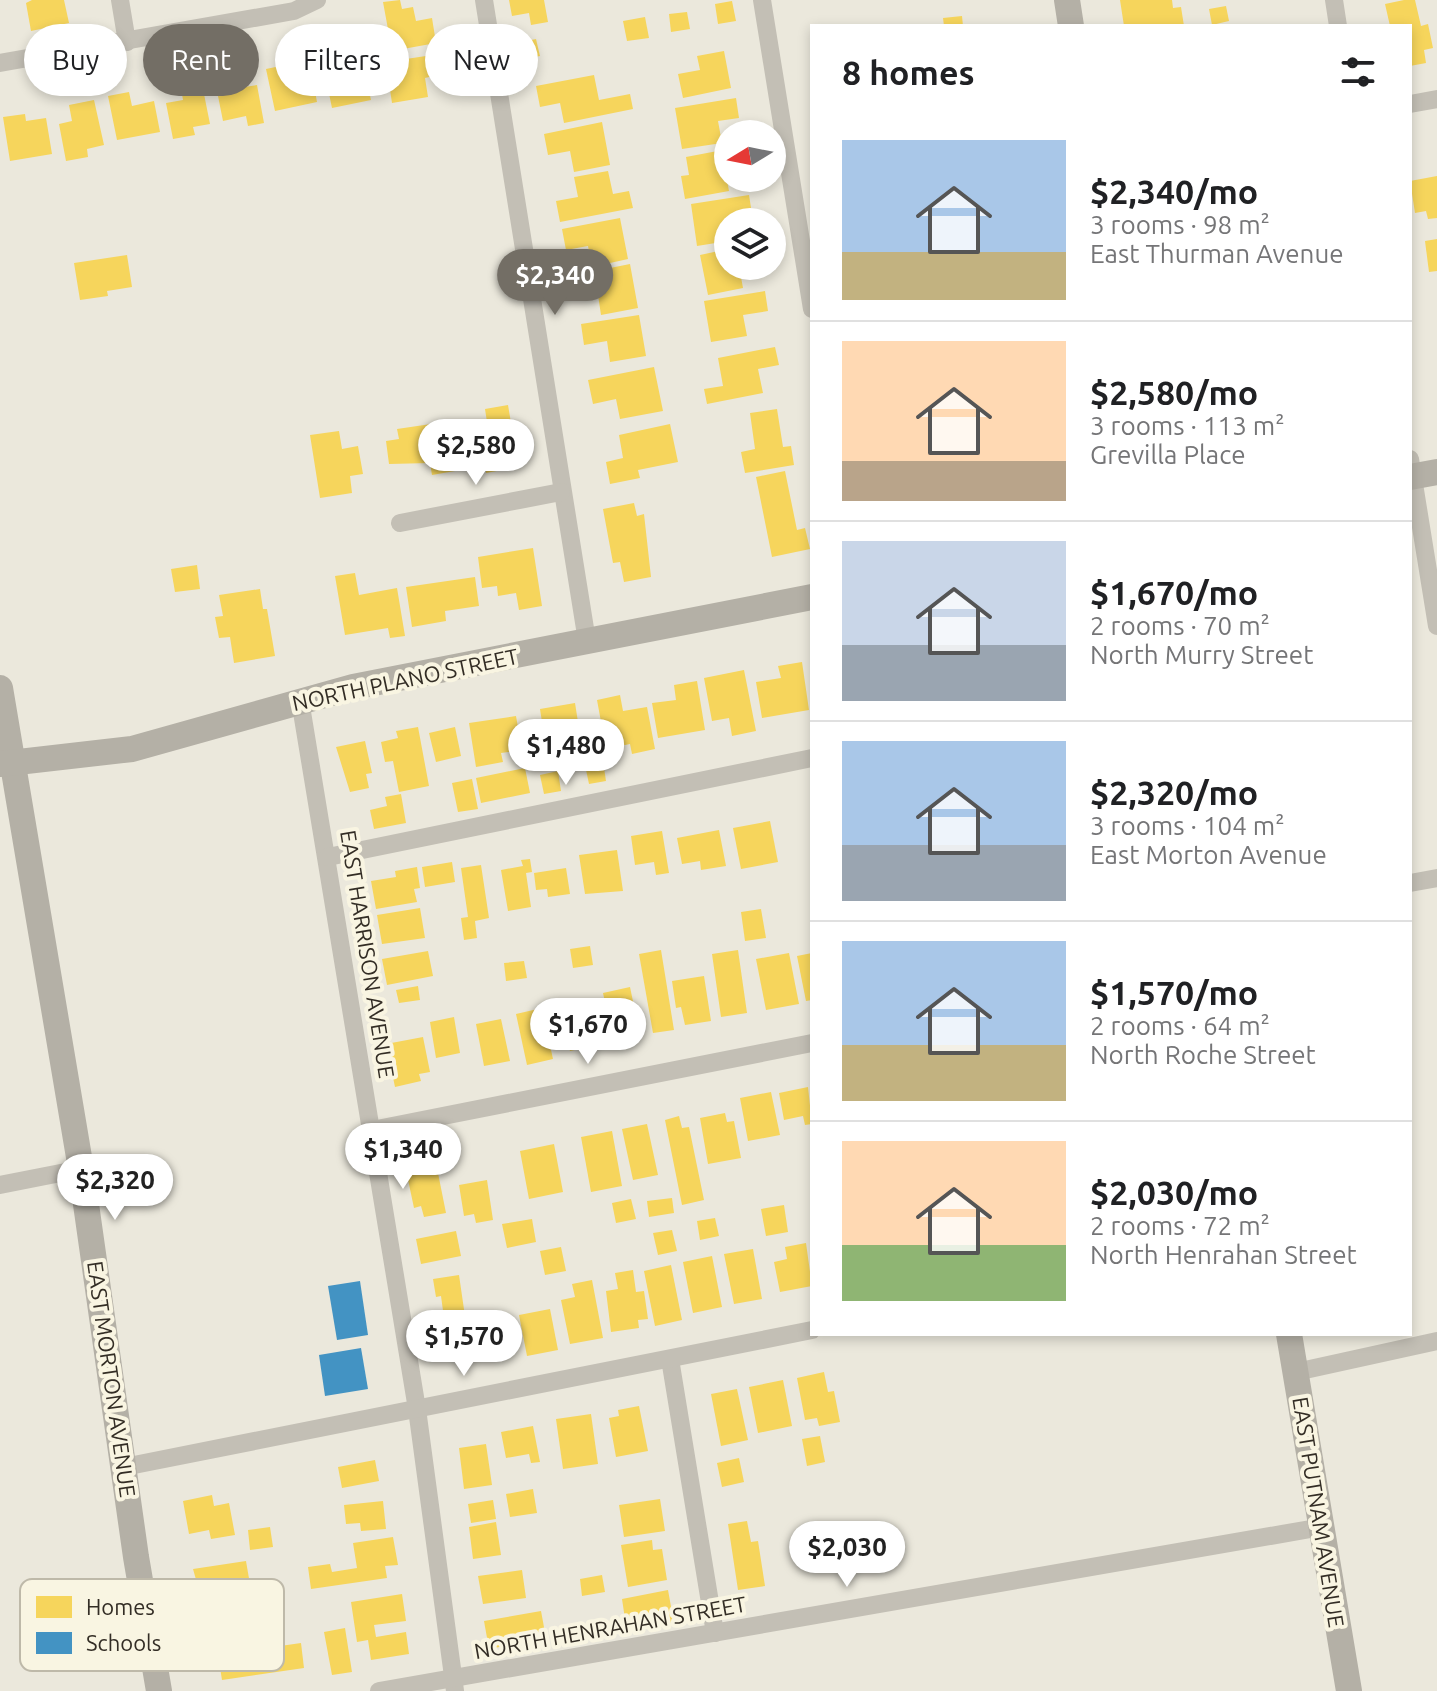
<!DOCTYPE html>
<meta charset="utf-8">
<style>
body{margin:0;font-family:Ubuntu,sans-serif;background:#f6f6f6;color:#202124;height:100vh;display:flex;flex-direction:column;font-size:30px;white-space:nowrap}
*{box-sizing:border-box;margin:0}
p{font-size:26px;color:#757577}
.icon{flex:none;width:44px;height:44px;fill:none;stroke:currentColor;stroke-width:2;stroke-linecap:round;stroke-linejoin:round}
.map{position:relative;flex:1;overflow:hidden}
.panel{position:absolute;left:810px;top:24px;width:602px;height:1312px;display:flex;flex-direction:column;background:#fff;border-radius:0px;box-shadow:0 4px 12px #0003}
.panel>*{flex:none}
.hud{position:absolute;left:24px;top:24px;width:666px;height:72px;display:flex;gap:16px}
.needle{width:52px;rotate:260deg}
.tools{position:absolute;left:714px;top:120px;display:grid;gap:16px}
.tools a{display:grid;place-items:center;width:72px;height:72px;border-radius:50%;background:#fff;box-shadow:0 4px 12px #0003;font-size:40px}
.price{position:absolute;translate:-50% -68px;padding:0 18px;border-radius:28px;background:#fff;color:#222;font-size:26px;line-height:52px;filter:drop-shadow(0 2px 4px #0008)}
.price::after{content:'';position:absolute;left:50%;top:48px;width:24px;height:18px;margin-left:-12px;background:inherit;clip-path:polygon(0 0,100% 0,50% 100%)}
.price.selected{background:#736e65;color:#fff}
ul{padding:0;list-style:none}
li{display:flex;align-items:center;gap:24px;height:200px;padding:0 32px}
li+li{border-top:2px solid #e0e0e0}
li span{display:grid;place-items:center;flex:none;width:224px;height:160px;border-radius:0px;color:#555}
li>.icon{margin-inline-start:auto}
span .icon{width:96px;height:96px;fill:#fffc;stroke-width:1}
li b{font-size:34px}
h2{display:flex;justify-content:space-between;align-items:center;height:96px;padding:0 32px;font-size:34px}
.chip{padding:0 28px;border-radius:36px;background:#fff;box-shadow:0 4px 12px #0003;font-size:28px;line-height:72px}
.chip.selected{background:#736e65;color:#fff}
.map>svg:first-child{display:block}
.homes{fill:#f6d55c}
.schools{fill:#4393c3}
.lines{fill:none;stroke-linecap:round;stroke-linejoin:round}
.street{stroke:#c3bfb5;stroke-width:18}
.secondary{stroke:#b4b0a6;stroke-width:26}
.labels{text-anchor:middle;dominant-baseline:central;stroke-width:8;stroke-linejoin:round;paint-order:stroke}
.street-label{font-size:22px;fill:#332d25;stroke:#f9f5e2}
.key{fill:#f9f5e2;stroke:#beb9a9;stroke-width:2}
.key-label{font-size:22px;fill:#332d25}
</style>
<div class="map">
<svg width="1437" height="1691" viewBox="0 0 1437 1691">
<rect width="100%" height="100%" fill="#ebe8dc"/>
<g class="homes">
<path d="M 32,0 L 64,0 L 69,23 L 31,31 L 26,3 Z"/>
<path d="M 400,0 L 402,9 L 413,7 L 416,21 L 432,18 L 436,43 L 392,51 L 383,2 Z"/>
<path d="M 509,0 L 544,0 L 548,22 L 531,25 L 529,13 L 512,16 Z"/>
<path d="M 1120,0 L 1172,0 L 1173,8 L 1181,7 L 1184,26 L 1124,26 Z"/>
<path d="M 1404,0 L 1415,0 L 1421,26 L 1428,24 L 1433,48 L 1424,50 L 1426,63 L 1410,66 L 1410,26 L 1390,26 L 1385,4 Z"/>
<path d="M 732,1 L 736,21 L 718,24 L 715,4 Z"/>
<path d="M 1226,6 L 1229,21 L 1212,25 L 1209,9 Z"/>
<path d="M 687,12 L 690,29 L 671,32 L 669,14 Z"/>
<path d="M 962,16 L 963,26 L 944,26 L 943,18 Z"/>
<path d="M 645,17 L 649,38 L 627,41 L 623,21 Z"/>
<path d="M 536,39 L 540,56 L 521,60 L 517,43 Z"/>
<path d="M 342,51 L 345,66 L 363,63 L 371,100 L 332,108 L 321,55 Z"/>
<path d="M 724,51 L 731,88 L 683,98 L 678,74 L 700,70 L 697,56 Z"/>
<path d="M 439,54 L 442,74 L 425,78 L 428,97 L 392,103 L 389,83 L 396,81 L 393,61 Z"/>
<path d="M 309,60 L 317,102 L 275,111 L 266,69 Z"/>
<path d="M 235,72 L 238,88 L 257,85 L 264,123 L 248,126 L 246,116 L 223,121 L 214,76 Z"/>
<path d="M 594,75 L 599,100 L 630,94 L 633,109 L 564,123 L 560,103 L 540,107 L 536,86 Z"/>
<path d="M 201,79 L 210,124 L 193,127 L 195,135 L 173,139 L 166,103 L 183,100 L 180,83 Z"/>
<path d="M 129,92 L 132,106 L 154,101 L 160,132 L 117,140 L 108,96 Z"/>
<path d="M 736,98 L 739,118 L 718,121 L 722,143 L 682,149 L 675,108 Z"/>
<path d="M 94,100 L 104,145 L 87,149 L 88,157 L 66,161 L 59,124 L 72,121 L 69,105 Z"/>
<path d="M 25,114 L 26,121 L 46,118 L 52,154 L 10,161 L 3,117 Z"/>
<path d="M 602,122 L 610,165 L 574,172 L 570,151 L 548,155 L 544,134 Z"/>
<path d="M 728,149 L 728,170 L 725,170 L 729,191 L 685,199 L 681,176 L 689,175 L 686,157 Z"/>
<path d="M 608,171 L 613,194 L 629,191 L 633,208 L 560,222 L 556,201 L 578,197 L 574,177 Z"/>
<path d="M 1437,176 L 1437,218 L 1428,219 L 1426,211 L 1415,213 L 1410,181 Z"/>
<path d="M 749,195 L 752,214 L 728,218 L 728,241 L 697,246 L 691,204 Z"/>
<path d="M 620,218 L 628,259 L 592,267 L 588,246 L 566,250 L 562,229 Z"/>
<path d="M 1437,239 L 1437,271 L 1429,272 L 1425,241 Z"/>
<path d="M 728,249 L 728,266 L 739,266 L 743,288 L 708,295 L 700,255 Z"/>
<path d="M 127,255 L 132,287 L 107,291 L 108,296 L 80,300 L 74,263 Z"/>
<path d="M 630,264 L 638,308 L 601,315 L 598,295 L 575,299 L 570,276 Z"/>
<path d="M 765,291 L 768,311 L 743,315 L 747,336 L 711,342 L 704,301 Z"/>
<path d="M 639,315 L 646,356 L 610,362 L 607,341 L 584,345 L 581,324 Z"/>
<path d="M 775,347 L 779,365 L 758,369 L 763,393 L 707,404 L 704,389 L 723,386 L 718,358 Z"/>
<path d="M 654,367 L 663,411 L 620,419 L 616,399 L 593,404 L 588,380 Z"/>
<path d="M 508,405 L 517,459 L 501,462 L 502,470 L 486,473 L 485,463 L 461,467 L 455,425 L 473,423 L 475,437 L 489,435 L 485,409 Z"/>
<path d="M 777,409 L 783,447 L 791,446 L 794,465 L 745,473 L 741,452 L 755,449 L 750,413 Z"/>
<path d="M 431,424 L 432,433 L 448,431 L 455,471 L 432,475 L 430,463 L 389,464 L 386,441 L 399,439 L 397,429 Z"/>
<path d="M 670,424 L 678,462 L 638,470 L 640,478 L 610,484 L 606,462 L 623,458 L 619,435 Z"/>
<path d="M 339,431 L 342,449 L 358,446 L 363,474 L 350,476 L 352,493 L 320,498 L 310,435 Z"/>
<path d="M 785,471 L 797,530 L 805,528 L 810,549 L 772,557 L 756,477 Z"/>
<path d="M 634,503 L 637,516 L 644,514 L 651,577 L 624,582 L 620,562 L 613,563 L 603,509 Z"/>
<path d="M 533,548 L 542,606 L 519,610 L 516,593 L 498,596 L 497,586 L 482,588 L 478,557 Z"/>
<path d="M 197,565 L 200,589 L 175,592 L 171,569 Z"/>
<path d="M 355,573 L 359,595 L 397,588 L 405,636 L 390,638 L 388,628 L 345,635 L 335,576 Z"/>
<path d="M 475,577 L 479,606 L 445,611 L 446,621 L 412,627 L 406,587 Z"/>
<path d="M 260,589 L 263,609 L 267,609 L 275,656 L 234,663 L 230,637 L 219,638 L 215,617 L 223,616 L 219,595 Z"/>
<path d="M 802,662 L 809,710 L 762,718 L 756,682 L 781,678 L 778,666 Z"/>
<path d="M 744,670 L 756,731 L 732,736 L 729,718 L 712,721 L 704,678 Z"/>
<path d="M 697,681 L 705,730 L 658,738 L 652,703 L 676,700 L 674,685 Z"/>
<path d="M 620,695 L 623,711 L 647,707 L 655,749 L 632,754 L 630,744 L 606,749 L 597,700 Z"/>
<path d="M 575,703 L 581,741 L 546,748 L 540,709 Z"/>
<path d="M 516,716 L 522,750 L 501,753 L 503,762 L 476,767 L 469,723 Z"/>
<path d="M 418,727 L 429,786 L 399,792 L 393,761 L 385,762 L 381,742 L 398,738 L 396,731 Z"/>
<path d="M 455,727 L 461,756 L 436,762 L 429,733 Z"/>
<path d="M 365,741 L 372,773 L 366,774 L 369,788 L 350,792 L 336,747 Z"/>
<path d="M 603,761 L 606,781 L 589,784 L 585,765 Z"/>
<path d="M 525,768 L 530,793 L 481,803 L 476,778 Z"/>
<path d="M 558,771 L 561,791 L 544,794 L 540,775 Z"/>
<path d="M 472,779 L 478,809 L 458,812 L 452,783 Z"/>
<path d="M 401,794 L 406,823 L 374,829 L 370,810 L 387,806 L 385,797 Z"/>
<path d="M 770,821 L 778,862 L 741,869 L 733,828 Z"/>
<path d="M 719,830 L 726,866 L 701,870 L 700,861 L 682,864 L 677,838 Z"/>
<path d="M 662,831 L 669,873 L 656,875 L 654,862 L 635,865 L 631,836 Z"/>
<path d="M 617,850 L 623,891 L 585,894 L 579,855 Z"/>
<path d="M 530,859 L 532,872 L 526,873 L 531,907 L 508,911 L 501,870 L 523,866 L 521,860 Z"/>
<path d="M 452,862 L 455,882 L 425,887 L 422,867 Z"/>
<path d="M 481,865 L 489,918 L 475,921 L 477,938 L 464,940 L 461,918 L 468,917 L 461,868 Z"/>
<path d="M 417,867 L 420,888 L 414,889 L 417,902 L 376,909 L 371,881 L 396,877 L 395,871 Z"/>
<path d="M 566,868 L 570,894 L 548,897 L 547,889 L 536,890 L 534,873 Z"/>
<path d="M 420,908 L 425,938 L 382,944 L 377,915 Z"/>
<path d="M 761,909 L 766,938 L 745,941 L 741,912 Z"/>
<path d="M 590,946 L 593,965 L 573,968 L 570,949 Z"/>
<path d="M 661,950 L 674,1030 L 653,1033 L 639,954 Z"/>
<path d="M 738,950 L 747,1013 L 721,1017 L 712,954 Z"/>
<path d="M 428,951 L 433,976 L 387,985 L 382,959 Z"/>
<path d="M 789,953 L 799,1004 L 766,1010 L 756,959 Z"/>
<path d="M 812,953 L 812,1000 L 806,1001 L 797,956 Z"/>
<path d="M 524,961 L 527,978 L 506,981 L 504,963 Z"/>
<path d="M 704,976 L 711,1021 L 685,1025 L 681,1007 L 676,1008 L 672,981 Z"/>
<path d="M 418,986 L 420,1000 L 399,1003 L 396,990 Z"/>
<path d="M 630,987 L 640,1035 L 613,1040 L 603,993 Z"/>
<path d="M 589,998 L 598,1045 L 570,1051 L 560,1003 Z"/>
<path d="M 542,1008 L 553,1059 L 527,1065 L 516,1014 Z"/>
<path d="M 454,1017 L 460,1053 L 436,1058 L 430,1022 Z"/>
<path d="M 501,1019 L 510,1061 L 484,1066 L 476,1024 Z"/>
<path d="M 423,1037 L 430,1072 L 419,1074 L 421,1081 L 395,1087 L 386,1044 Z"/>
<path d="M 808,1087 L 812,1124 L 805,1125 L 803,1116 L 784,1120 L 779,1093 Z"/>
<path d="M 771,1092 L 780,1135 L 748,1141 L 740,1098 Z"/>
<path d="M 725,1113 L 727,1122 L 734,1121 L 741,1158 L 708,1164 L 700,1118 Z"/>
<path d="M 679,1116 L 682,1128 L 689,1127 L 704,1200 L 682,1205 L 665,1120 Z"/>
<path d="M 647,1124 L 658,1175 L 633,1180 L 622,1129 Z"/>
<path d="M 612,1131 L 622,1186 L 591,1192 L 581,1137 Z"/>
<path d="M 554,1144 L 563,1192 L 529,1199 L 520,1151 Z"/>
<path d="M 436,1163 L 446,1213 L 424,1217 L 421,1206 L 414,1208 L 406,1170 Z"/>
<path d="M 487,1180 L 493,1220 L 476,1223 L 474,1214 L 464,1216 L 459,1185 Z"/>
<path d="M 672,1198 L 674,1213 L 649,1217 L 647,1201 Z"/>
<path d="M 631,1199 L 636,1219 L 616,1223 L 612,1203 Z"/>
<path d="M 784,1205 L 788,1232 L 766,1236 L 761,1209 Z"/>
<path d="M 715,1218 L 719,1236 L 700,1240 L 697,1221 Z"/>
<path d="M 532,1219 L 536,1242 L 507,1248 L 502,1224 Z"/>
<path d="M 672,1230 L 677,1251 L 658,1255 L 653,1233 Z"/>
<path d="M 456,1231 L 461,1256 L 421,1264 L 416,1239 Z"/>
<path d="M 806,1243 L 812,1286 L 780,1292 L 774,1262 L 787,1259 L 785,1247 Z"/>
<path d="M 561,1247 L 566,1271 L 545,1275 L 540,1251 Z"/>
<path d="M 753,1249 L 762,1299 L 734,1304 L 724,1254 Z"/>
<path d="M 712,1256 L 722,1307 L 693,1313 L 683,1262 Z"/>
<path d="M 671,1265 L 682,1320 L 655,1326 L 644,1271 Z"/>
<path d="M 633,1270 L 636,1292 L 644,1291 L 648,1319 L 638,1320 L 639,1328 L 611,1332 L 606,1291 L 618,1289 L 615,1273 Z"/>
<path d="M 459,1275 L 468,1337 L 447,1340 L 441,1296 L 436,1297 L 433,1279 Z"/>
<path d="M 592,1280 L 603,1338 L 570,1344 L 561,1300 L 575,1297 L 572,1284 Z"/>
<path d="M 550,1309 L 558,1350 L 527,1356 L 519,1315 Z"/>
<path d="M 505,1324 L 511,1354 L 480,1360 L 475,1330 Z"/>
<path d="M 824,1372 L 828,1392 L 834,1391 L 840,1422 L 819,1426 L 817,1418 L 805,1420 L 797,1378 Z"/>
<path d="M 783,1380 L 792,1426 L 758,1433 L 749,1387 Z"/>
<path d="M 737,1389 L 748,1440 L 721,1446 L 711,1394 Z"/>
<path d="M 639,1406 L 648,1451 L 616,1457 L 609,1418 L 619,1416 L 618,1410 Z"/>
<path d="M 591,1414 L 598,1464 L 563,1469 L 556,1419 Z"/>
<path d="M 533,1426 L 540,1462 L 531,1463 L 529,1454 L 506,1458 L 501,1432 Z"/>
<path d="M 820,1436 L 825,1462 L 807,1466 L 802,1439 Z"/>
<path d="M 486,1444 L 492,1485 L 464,1489 L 459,1448 Z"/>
<path d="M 739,1458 L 744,1482 L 722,1487 L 717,1463 Z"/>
<path d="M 375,1460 L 379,1481 L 342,1488 L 338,1467 Z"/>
<path d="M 533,1489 L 537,1513 L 510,1517 L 506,1494 Z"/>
<path d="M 212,1495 L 214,1506 L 229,1503 L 235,1535 L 211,1539 L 209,1530 L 189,1534 L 183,1501 Z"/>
<path d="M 660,1499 L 665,1531 L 624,1537 L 619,1505 Z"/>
<path d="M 493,1500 L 496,1519 L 471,1523 L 468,1504 Z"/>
<path d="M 383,1501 L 386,1529 L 361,1531 L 360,1523 L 346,1524 L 344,1505 Z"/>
<path d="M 747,1521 L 751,1542 L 758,1541 L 765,1586 L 738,1590 L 728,1524 Z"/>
<path d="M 496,1522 L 501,1555 L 473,1559 L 469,1527 Z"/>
<path d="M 270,1527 L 273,1547 L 250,1550 L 248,1530 Z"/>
<path d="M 393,1537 L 398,1565 L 385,1566 L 387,1578 L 311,1589 L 308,1567 L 330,1564 L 332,1572 L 357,1568 L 353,1543 Z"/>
<path d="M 652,1540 L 653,1550 L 662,1549 L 667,1580 L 628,1587 L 621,1545 Z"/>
<path d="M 246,1561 L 252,1596 L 203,1604 L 193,1569 Z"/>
<path d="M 522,1570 L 526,1598 L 483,1604 L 478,1576 Z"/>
<path d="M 602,1575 L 605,1592 L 582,1596 L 580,1579 Z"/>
<path d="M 668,1590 L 674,1623 L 636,1630 L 633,1617 L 625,1619 L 622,1599 Z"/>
<path d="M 402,1594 L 406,1621 L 374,1625 L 376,1637 L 406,1632 L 409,1654 L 371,1660 L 368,1640 L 357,1642 L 351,1602 Z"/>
<path d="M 541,1611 L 546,1638 L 489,1649 L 484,1621 Z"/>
<path d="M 345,1628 L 352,1672 L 332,1675 L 324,1632 Z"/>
<path d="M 301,1643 L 304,1668 L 222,1680 L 218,1655 Z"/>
</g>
<g class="schools">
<path d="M 360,1281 L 368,1335 L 337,1340 L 328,1286 Z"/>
<path d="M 361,1348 L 368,1389 L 325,1396 L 319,1355 Z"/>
</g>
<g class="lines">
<g class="street">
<path d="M 120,0 L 127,42"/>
<path d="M 484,0 L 587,641"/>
<path d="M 762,0 L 812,309"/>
<path d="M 1334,0 L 1338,26"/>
<path d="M 0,63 L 294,11 L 317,0"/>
<path d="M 1410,104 L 1437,99"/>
<path d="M 1410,459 L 1437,626"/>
<path d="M 400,523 L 561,492"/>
<path d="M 300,700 L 417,1409 L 455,1691"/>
<path d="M 328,857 L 812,758"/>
<path d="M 1410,883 L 1437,878"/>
<path d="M 372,1130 L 812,1043"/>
<path d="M 0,1185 L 81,1169"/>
<path d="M 670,1359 L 715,1633"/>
<path d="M 1296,1372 L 1437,1341"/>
<path d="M 124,1467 L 812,1330"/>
<path d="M 379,1691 L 1322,1527"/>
</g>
<g class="secondary">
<path d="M 1067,0 L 1071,26"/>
<path d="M 1410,477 L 1437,472"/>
<path d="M 0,688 L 81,1169 L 136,1557 L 159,1691"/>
<path d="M 0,764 L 132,749 L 353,687 L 812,597"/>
<path d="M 1289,1334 L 1349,1691"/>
</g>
</g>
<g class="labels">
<g class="street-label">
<text transform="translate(405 679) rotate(-12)">NORTH PLANO STREET</text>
<text transform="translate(368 954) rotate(81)">EAST HARRISON AVENUE</text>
<text transform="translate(112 1379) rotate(82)">EAST MORTON AVENUE</text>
<text transform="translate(1319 1512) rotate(81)">EAST PUTNAM AVENUE</text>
<text transform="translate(610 1627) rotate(-10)">NORTH HENRAHAN STREET</text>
</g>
</g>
<rect x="20" y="1579" width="264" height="92" rx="12" class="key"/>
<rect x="36" y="1596" width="36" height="22" fill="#f6d55c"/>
<rect x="36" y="1632" width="36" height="22" fill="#4393c3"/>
<g class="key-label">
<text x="86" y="1615">Homes</text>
<text x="86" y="1651">Schools</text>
</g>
</svg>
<div class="tools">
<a><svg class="needle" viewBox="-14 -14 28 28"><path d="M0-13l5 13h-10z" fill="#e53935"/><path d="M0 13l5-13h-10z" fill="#757577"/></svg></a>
<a><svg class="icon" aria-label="layers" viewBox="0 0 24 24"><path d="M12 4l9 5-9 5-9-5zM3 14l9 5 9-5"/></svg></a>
</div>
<b class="price selected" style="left:555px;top:317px">$2,340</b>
<b class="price" style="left:476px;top:487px">$2,580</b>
<b class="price" style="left:566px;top:787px">$1,480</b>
<b class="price" style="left:588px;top:1066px">$1,670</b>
<b class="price" style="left:403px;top:1191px">$1,340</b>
<b class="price" style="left:115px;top:1222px">$2,320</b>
<b class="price" style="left:464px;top:1378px">$1,570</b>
<b class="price" style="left:847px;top:1589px">$2,030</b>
<div class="hud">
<a class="chip">Buy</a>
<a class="chip selected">Rent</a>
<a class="chip">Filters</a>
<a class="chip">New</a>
</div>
<section class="panel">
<h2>8 homes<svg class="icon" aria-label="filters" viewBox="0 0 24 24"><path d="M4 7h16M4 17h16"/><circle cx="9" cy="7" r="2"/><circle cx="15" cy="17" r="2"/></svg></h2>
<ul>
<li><span style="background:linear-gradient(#a9c7e8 70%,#c2b280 0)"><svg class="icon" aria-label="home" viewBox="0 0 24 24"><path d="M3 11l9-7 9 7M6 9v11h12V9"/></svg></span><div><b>$2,340/mo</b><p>3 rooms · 98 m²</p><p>East Thurman Avenue</p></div></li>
<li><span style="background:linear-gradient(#ffd9b3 75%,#b9a48a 0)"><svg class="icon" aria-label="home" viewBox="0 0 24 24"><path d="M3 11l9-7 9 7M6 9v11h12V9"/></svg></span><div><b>$2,580/mo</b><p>3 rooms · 113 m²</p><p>Grevilla Place</p></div></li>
<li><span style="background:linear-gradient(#c9d6e8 65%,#9aa5b1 0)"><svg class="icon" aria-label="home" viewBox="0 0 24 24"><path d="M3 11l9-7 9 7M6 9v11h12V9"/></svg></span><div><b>$1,670/mo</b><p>2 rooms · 70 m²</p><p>North Murry Street</p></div></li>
<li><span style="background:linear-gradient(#a9c7e8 65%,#9aa5b1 0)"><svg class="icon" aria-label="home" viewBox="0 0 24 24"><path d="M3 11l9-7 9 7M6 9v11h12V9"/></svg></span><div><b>$2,320/mo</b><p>3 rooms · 104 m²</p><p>East Morton Avenue</p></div></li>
<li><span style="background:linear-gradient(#a9c7e8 65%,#c2b280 0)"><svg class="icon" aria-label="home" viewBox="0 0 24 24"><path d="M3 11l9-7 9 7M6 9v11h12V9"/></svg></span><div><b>$1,570/mo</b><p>2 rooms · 64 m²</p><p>North Roche Street</p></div></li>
<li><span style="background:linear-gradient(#ffd9b3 65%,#8fb573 0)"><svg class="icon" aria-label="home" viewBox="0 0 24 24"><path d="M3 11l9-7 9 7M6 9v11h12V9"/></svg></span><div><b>$2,030/mo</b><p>2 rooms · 72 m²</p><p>North Henrahan Street</p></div></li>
</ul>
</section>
</div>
